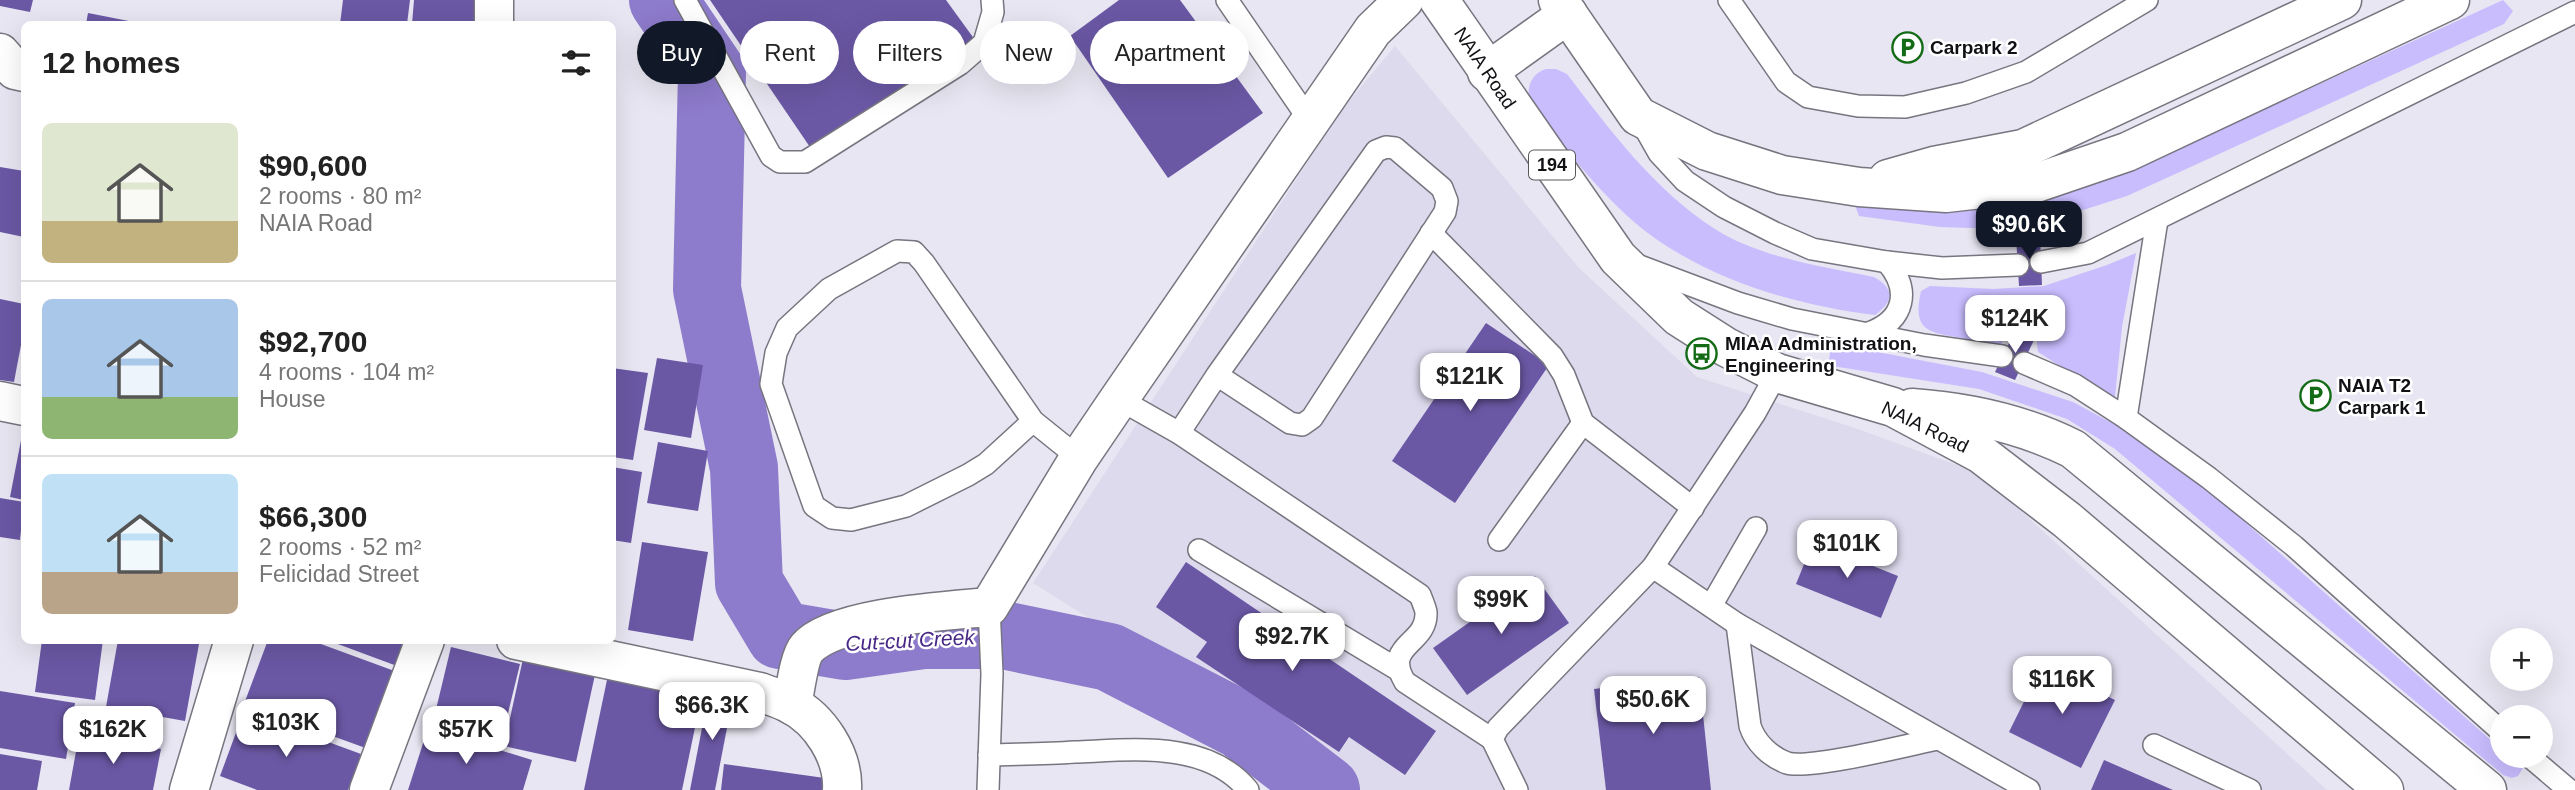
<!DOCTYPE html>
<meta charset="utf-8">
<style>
body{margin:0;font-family:Arial,sans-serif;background:#f2f2f2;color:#222;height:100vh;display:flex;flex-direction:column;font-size:26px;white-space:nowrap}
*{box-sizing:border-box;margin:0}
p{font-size:23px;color:#767676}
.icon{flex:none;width:38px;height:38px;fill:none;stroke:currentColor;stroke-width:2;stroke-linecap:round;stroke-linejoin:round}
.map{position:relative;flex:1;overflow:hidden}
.panel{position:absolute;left:21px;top:21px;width:595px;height:623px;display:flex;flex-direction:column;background:#fff;border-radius:10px;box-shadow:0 7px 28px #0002}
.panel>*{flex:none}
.top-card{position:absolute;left:637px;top:21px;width:665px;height:63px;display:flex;gap:14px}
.tools{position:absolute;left:2490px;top:628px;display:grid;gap:14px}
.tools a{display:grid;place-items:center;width:63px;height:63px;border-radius:50%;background:#fff;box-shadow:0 7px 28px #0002;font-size:35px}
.price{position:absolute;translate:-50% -60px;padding:0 16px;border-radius:14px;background:#fff;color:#222;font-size:23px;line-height:46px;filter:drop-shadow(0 2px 4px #0008)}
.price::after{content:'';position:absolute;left:50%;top:42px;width:21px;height:16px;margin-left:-10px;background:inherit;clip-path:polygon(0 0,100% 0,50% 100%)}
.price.active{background:#111827;color:#fff}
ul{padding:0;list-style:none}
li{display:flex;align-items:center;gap:21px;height:175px;padding:0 21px}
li+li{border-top:2px solid #e0e0e0}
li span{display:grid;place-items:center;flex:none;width:196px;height:140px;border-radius:10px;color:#555}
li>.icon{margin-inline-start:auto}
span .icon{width:84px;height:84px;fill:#fffc;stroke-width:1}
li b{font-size:30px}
h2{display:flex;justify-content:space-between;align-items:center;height:84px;padding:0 21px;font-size:30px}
.chip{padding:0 24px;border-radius:32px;background:#fff;box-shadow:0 7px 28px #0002;font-size:24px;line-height:63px}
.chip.active{background:#111827;color:#fff}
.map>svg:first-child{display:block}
.built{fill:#dddaed}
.green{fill:#c9bdfe}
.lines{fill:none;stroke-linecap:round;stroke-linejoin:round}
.river{stroke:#8d7bcb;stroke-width:68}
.building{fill:#6b58a5}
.service-casing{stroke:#77757f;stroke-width:24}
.minor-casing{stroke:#77757f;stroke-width:41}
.primary-casing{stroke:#77757f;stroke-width:41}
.service{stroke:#fff;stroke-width:21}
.minor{stroke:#fff;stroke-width:38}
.primary{stroke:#fff;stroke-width:38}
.labels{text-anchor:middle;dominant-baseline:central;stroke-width:5;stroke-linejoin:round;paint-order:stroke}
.shield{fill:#fff;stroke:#58585a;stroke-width:2}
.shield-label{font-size:18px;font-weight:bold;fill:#111014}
.poi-label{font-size:19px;font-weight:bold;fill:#111014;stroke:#fff;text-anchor:start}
.street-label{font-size:19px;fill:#111014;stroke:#fff}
.water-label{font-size:21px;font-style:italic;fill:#472786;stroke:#fff}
</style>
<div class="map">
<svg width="2575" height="790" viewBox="0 0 2575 790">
<rect width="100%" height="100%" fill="#e8e6f2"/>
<path class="built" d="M 1395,46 L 1579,268 L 1697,377 L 1855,428 L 1979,473 L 2327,790 L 1357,790 L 1354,785 L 1033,583 L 1341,111 Z"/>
<g class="green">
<path d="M 2503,0 L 2513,11 L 2504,24 L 2127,196 L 2052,220 L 2001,229 L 1940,227 L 1859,216 L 1855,205 L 2127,172 Z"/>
<path d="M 1546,69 L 1556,69 L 1567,74 C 1610,130 1654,190 1715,229 C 1758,257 1824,267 1874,277 C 1895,289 1894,301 1875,315 C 1788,305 1686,273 1622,211 C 1587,178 1558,139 1529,101 C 1527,86 1531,74 1546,69 Z"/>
<path d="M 2136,253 L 2122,327 L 2115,397 L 2112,399 L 2038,352 L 2036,335 L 2014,326 L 1999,347 C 1987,344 1974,341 1961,338 C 1928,332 1912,331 1921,291 L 1930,286 L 1993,289 L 2044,286 L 2107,265 Z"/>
<path d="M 1836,344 L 1982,372 L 2073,402 L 2123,429 L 2203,485 L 2502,750 L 2502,756 L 2510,756 L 2523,768 L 2518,776 L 2512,778 L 2503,775 L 2115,449 L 2067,419 L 1979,389 L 1832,366 L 1829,360 L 1831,347 Z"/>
</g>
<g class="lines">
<path class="river" d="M 663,0 L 712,73 L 707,289 L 744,468 L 749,583 L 780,635 L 845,646 L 923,635 L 1003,635 L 1109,657 L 1241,725 L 1326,790"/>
</g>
<g class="building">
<path d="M 0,0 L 33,0 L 30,12 L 0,6 Z"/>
<path d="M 343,0 L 410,0 L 407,24 L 340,24 Z"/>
<path d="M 414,0 L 477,0 L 474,24 L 412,24 Z"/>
<path d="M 710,0 L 946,0 L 975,40 L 814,153 Z"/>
<path d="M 1119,0 L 1180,0 L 1263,113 L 1168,178 L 1070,36 Z"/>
<path d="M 88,13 L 139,23 L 138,24 L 86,24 Z"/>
<path d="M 0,167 L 24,171 L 24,237 L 0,232 Z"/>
<path d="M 2040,236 L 2042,285 L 2019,286 L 2016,237 Z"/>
<path d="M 0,299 L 24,304 L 24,329 L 14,382 L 0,380 Z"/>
<path d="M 1486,323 L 1549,365 L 1455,503 L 1392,461 Z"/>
<path d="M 2016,329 L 2035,338 L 2015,380 L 1995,372 Z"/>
<path d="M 657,358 L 703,365 L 691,438 L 644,430 Z"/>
<path d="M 612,368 L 648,373 L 633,460 L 612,457 Z"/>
<path d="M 23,430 L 24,430 L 24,500 L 10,497 Z"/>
<path d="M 658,442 L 708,451 L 698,511 L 647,503 Z"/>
<path d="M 612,467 L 642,472 L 631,543 L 612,540 Z"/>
<path d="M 0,498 L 24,502 L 20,540 L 0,537 Z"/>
<path d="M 642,542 L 708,552 L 693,641 L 628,630 Z"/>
<path d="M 1813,542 L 1898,576 L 1881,618 L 1796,584 Z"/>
<path d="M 1186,562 L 1436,731 L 1405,775 L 1349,737 L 1339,752 L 1196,657 L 1207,642 L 1156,607 Z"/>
<path d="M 1535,576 L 1569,623 L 1467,695 L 1433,648 Z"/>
<path d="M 42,640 L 103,640 L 95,700 L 35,692 Z"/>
<path d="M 118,640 L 183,640 L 199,644 L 185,721 L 106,707 Z"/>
<path d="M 268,640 L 310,640 L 400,673 L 371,750 L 244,704 Z"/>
<path d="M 327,640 L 406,640 L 397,666 Z"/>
<path d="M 451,647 L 520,664 L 501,742 L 432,726 Z"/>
<path d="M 524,654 L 596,670 L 576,762 L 504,746 Z"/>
<path d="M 2042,665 L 2115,700 L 2081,768 L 2009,732 Z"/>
<path d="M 608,675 L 702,694 L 682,790 L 584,790 Z"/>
<path d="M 1699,677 L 1711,790 L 1606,790 L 1594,689 Z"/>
<path d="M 0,691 L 75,703 L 66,759 L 0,748 Z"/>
<path d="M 709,692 L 733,697 L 715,790 L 690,790 Z"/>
<path d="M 244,711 L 361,754 L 348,790 L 257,790 L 220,776 Z"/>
<path d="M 428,728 L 532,760 L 523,790 L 408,790 Z"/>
<path d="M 79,735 L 161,749 L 153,790 L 69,790 Z"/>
<path d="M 0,754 L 42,761 L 37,790 L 0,790 Z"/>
<path d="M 2104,760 L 2173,790 L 2091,790 Z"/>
<path d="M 724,764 L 839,780 L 838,790 L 721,790 Z"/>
</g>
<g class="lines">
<defs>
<g id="service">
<path d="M 685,0 L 771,156 L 780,162 L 805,162 L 960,64 L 984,43 L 993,12 L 992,0"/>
<path d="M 1227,0 L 1310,121"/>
<path d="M 1729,0 L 1786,82 L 1808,97 L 1858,106 L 1905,107 L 1966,93 L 2026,72 L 2147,0"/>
<path d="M 1642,123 L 1659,153 L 1685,181 L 1724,207 L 1775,233 L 1812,249 L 1887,262 L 1942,268 L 2018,265"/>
<path d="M 1431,233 L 1552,356 L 1564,375 L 1583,423 L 1693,508"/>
<path d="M 2041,262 L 2088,253 L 2575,12"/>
<path d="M 1637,265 L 1738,303 L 1792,319 L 1924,345 L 2002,356"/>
<path d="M 1869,333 C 1905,320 1911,290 1887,262"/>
<path d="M 2024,363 L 2075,385 L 2126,418 L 2209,478 L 2294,546 L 2502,732"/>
<path d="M 1119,399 L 1179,433 L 1420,595 C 1422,600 1425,607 1426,612 C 1428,645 1382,644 1405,682 L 1492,739"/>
<path d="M 2126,418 L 2157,220"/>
<path d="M 1033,421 L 986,464 L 968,475 L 906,506 L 851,520 L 832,518 L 814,506 L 771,384 L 776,353 L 787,328 L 829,289 L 897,251 L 914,252 L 924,263 L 1033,421 L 1079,458"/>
<path d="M 1179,433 L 1217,375 L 1376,151 L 1386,147 L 1395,148 L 1442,188 L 1447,201 L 1445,212 L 1312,418 L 1302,425 L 1290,423 L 1217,375"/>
<path d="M 1499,540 L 1583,423"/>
<path d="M 1199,550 L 1397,669"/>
<path d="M 1653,567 L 1737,624 L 2029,790"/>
<path d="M 1711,606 L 1756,528"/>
<path d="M 1737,624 L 1750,726 C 1755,742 1770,757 1787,763 C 1809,770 1908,745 1937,739"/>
<path d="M 2154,745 L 2250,790"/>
<path d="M 989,755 C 1018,754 1046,754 1075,752 C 1132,750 1207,740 1248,790"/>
<path d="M 2529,756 L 2569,790"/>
<path d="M 988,790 L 992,674 L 989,607"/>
<path d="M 1517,790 L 1492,739 L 1498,728 L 1653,567 L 1755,413 L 1777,373"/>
</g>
<g id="minor">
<path d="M 494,0 L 494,24"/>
<path d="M 0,53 L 15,70 L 24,72"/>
<path d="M 0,401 L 24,406"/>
<path d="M 516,640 L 760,692 C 770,696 781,699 790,704 C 820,719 844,756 842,790"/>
<path d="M 792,705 C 795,692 799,657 807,648 C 834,617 947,611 989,607 L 1079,458 L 1119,399 L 1373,30 L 1404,0"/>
<path d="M 189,790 L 234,640"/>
<path d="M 369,790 L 425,640"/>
</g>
<g id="primary">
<path d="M 1439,0 L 1618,258 L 1679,317 L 1726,347 L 1777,373 L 1893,407 L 1981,454 L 2067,520 L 2384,790"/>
<path d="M 1558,0 L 1638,116 L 1707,151 L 1782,175 L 1859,187 L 1946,193 L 2036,183 L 2127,152 L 2450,0"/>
<path d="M 1487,72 L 1568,14"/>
<path d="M 1888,179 L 1934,166 L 2023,149 L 2342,0"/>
<path d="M 1912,408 C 1968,412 2023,424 2073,449 L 2487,790"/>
</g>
</defs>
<use href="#service" class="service-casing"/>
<use href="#minor" class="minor-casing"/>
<use href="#primary" class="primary-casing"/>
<use href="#service" class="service"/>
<use href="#minor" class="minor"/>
<use href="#primary" class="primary"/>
</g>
<defs>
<symbol id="parking-ring" viewBox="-11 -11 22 22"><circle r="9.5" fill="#fff" stroke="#136b15" stroke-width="1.5"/><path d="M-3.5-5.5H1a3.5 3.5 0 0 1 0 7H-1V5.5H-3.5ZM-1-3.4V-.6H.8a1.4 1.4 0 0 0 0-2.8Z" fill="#136b15"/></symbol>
<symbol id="bus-ring" viewBox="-11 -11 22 22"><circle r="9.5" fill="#fff" stroke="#136b15" stroke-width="1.5"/><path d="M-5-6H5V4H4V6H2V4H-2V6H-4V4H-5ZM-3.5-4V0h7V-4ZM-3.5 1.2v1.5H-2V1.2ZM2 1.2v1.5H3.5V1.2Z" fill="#136b15"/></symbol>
</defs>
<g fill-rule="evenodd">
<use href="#parking-ring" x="1890" y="30" width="35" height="35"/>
<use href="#bus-ring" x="1684" y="336" width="35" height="35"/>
<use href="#parking-ring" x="2298" y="378" width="35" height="35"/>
</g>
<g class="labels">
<rect class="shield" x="1529" y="150.5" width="46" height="29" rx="5"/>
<g class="shield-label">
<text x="1552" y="165">194</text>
</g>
<g class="poi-label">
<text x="1930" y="47">Carpark 2</text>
<text x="1725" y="343">MIAA Administration,<tspan x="1725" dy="22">Engineering</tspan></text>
<text x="2338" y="385">NAIA T2<tspan x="2338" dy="22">Carpark 1</tspan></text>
</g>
<g class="street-label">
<text transform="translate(1485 68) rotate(56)">NAIA Road</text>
<text transform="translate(1925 427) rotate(26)">NAIA Road</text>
</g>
<g class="water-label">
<text transform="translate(910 640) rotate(-3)">Cut-cut Creek</text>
</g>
</g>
</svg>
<div class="tools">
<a>+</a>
<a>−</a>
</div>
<b class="price active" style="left:2029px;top:261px">$90.6K</b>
<b class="price" style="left:2015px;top:355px">$124K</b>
<b class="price" style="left:1470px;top:413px">$121K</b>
<b class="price" style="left:1847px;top:580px">$101K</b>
<b class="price" style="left:1501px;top:636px">$99K</b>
<b class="price" style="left:1292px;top:673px">$92.7K</b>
<b class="price" style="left:2062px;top:716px">$116K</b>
<b class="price" style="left:1653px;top:736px">$50.6K</b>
<b class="price" style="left:712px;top:742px">$66.3K</b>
<b class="price" style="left:286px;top:759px">$103K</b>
<b class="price" style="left:113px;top:766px">$162K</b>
<b class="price" style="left:466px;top:766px">$57K</b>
<div class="top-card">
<a class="chip active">Buy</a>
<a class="chip">Rent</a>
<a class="chip">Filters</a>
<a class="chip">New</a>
<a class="chip">Apartment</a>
</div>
<section class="panel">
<h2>12 homes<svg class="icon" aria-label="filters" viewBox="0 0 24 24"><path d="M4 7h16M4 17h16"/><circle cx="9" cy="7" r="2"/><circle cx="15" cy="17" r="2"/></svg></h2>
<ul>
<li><span style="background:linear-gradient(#dfe7d0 70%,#c2b280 0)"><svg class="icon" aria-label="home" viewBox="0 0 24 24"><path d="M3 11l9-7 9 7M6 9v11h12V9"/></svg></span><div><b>$90,600</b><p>2 rooms · 80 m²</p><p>NAIA Road</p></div></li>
<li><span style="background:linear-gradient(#a9c7e8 70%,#8fb573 0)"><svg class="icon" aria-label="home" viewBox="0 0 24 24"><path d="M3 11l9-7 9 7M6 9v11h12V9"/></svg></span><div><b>$92,700</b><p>4 rooms · 104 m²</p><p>House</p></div></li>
<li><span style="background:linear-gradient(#bfe0f5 70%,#b9a48a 0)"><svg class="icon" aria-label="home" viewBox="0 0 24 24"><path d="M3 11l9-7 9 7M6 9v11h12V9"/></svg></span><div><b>$66,300</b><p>2 rooms · 52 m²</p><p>Felicidad Street</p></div></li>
</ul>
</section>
</div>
